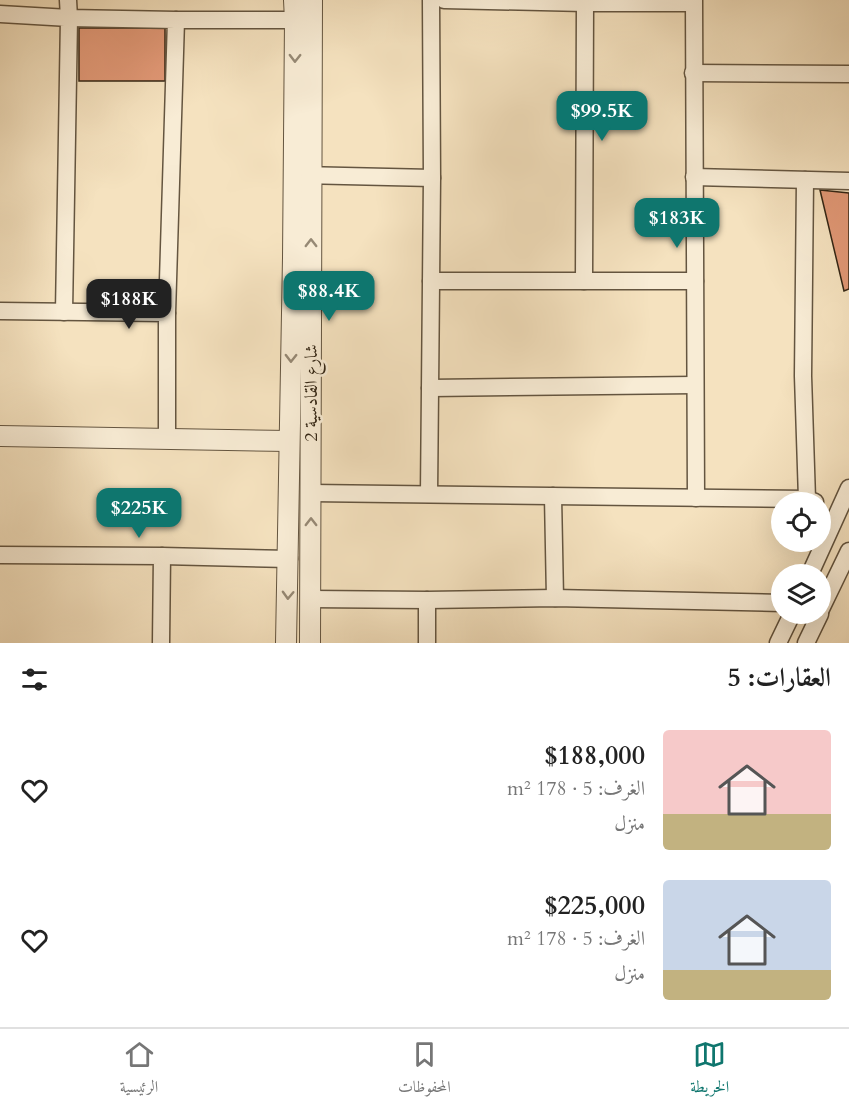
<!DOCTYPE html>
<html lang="ar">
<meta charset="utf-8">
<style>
body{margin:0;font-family:Cardo,Amiri,serif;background:#f2f2f2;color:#222;direction:rtl;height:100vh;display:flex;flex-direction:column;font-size:22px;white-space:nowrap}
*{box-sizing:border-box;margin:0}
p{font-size:20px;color:#767676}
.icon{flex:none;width:33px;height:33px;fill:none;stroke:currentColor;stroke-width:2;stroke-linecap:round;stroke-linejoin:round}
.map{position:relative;height:643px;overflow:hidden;direction:ltr}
.details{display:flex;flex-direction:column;background:#fff;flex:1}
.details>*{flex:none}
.tools{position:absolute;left:771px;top:492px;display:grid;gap:12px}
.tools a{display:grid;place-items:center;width:60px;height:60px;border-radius:50%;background:#fff;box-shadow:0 6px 24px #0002;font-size:30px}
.price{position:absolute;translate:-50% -51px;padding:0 14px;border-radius:12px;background:#0f766e;color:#fff;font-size:20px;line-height:39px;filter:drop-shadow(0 2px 3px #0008)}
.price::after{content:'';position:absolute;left:50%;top:36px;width:18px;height:14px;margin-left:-9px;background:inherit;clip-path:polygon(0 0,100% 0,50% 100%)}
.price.on{background:#222;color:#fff}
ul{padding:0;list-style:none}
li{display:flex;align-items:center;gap:18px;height:150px;padding:0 18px}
li span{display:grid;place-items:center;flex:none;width:168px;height:120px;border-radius:6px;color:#555}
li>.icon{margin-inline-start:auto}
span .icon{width:72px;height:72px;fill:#fffc;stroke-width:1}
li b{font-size:26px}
h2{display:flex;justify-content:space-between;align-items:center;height:72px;padding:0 18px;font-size:26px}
.menu{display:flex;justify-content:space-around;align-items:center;height:84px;border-top:2px solid #e0e0e0;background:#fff;font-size:16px;color:#767676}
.menu a{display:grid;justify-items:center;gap:3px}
.menu .on{color:#0f766e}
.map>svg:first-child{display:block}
.building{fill:#e19876;stroke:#332615;stroke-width:1.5}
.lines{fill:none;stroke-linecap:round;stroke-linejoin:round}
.minor-casing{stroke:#645540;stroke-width:19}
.tertiary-casing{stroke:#645540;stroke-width:22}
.minor{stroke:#f8ecd5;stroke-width:16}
.tertiary{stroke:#f8ecd5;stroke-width:20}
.oneway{stroke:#968975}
.labels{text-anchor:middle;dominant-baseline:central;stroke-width:5;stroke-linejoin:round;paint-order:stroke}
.street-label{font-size:18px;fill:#332615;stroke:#f8ecd5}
</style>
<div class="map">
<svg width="849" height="643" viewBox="0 0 849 643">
<rect width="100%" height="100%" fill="#f5e2bf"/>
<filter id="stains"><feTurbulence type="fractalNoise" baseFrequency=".00333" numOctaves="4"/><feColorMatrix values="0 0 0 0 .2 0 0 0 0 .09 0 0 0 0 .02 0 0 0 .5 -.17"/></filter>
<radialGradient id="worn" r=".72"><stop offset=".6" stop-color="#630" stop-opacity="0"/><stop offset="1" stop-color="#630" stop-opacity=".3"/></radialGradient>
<g class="building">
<rect x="79" y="28" width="86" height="53"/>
<path d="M 820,190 L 849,193 L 849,289 L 844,291 Z"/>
</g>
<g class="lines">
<defs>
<g id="minor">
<path d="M 68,0 L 69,18 L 176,20 L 167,313"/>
<path d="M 444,0 L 585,3 L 693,3"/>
<path d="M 694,0 L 696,498"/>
<path d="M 0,14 L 69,18 L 64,312"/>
<path d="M 176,20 L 295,20"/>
<path d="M 693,73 L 849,74"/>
<path d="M 301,175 L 432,178"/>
<path d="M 694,177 L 849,181"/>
<path d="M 805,180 L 803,376 L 807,499 L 815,502"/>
<path d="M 431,281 L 695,281"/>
<path d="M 584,281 L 585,3"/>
<path d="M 0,311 L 167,313 L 167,438"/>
<path d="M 430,388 L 695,385"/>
<path d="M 311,493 L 807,499"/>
<path d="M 429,494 L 432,178 L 431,0"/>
<path d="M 553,496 L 555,598"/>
<path d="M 0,555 L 162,556 L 161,643"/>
<path d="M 162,556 L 289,559"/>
<path d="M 810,574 L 849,488"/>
<path d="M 310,599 L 427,600 L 555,598 L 782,603"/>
<path d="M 820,611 L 849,551"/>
<path d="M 427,643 L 427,600"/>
<path d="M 778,643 L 792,614"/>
<path d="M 806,643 L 820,614"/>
</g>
<g id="tertiary">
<path d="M 0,436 L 289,441"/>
<path d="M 286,643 L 293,258 L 295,20 L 294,0"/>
<path d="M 310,643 L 312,0"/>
</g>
</defs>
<use href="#minor" class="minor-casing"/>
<use href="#tertiary" class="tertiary-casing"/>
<use href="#minor" class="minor"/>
<use href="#tertiary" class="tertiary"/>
</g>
<defs><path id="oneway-chevron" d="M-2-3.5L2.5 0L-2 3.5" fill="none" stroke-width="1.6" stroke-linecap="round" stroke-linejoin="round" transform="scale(1.5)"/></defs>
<g class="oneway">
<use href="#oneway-chevron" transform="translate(295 58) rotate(91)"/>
<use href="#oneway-chevron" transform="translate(311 243) rotate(-90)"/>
<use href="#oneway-chevron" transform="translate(291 358) rotate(91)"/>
<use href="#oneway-chevron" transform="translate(311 522) rotate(-90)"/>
<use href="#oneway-chevron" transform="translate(288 595) rotate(92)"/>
</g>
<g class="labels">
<g class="street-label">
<text transform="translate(311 393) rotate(-90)">شارع القادسية 2</text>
</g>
</g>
<rect width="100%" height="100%" filter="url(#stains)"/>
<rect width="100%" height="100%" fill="url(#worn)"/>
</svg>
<div class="tools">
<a><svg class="icon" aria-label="locate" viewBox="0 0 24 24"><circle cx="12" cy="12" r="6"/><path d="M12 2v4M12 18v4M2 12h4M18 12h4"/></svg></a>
<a><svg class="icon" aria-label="layers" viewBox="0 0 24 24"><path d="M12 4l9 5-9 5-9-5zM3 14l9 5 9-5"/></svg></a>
</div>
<b class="price" style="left:602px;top:142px">$99.5K</b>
<b class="price" style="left:677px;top:249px">$183K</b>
<b class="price" style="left:329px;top:322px">$88.4K</b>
<b class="price on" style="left:129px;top:330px">$188K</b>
<b class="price" style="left:139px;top:539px">$225K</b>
</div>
<section class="details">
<h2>العقارات: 5<svg class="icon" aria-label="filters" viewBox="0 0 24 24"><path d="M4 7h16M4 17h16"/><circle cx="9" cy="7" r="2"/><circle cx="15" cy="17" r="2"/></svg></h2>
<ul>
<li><span style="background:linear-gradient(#f6c9c9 70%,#c2b280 0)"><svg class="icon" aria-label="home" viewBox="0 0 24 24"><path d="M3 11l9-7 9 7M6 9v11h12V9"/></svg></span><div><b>$188,000</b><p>الغرف: 5 · 178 m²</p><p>منزل</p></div><svg class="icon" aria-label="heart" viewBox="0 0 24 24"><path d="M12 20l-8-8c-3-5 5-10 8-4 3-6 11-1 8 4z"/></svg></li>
<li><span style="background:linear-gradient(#c9d6e8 75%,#c2b280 0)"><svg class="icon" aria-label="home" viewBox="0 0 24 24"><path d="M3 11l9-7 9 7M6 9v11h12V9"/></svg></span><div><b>$225,000</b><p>الغرف: 5 · 178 m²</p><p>منزل</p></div><svg class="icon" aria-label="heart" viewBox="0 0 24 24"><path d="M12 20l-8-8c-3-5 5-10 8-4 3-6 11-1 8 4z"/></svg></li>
</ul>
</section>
<nav class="menu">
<a class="on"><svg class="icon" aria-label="map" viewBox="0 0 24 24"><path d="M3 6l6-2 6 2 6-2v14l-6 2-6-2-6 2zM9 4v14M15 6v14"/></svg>الخريطة</a>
<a><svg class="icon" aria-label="saved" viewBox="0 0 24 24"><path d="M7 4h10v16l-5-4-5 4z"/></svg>المحفوظات</a>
<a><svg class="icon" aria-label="home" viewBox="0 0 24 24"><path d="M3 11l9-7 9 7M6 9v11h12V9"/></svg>الرئيسية</a>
</nav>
